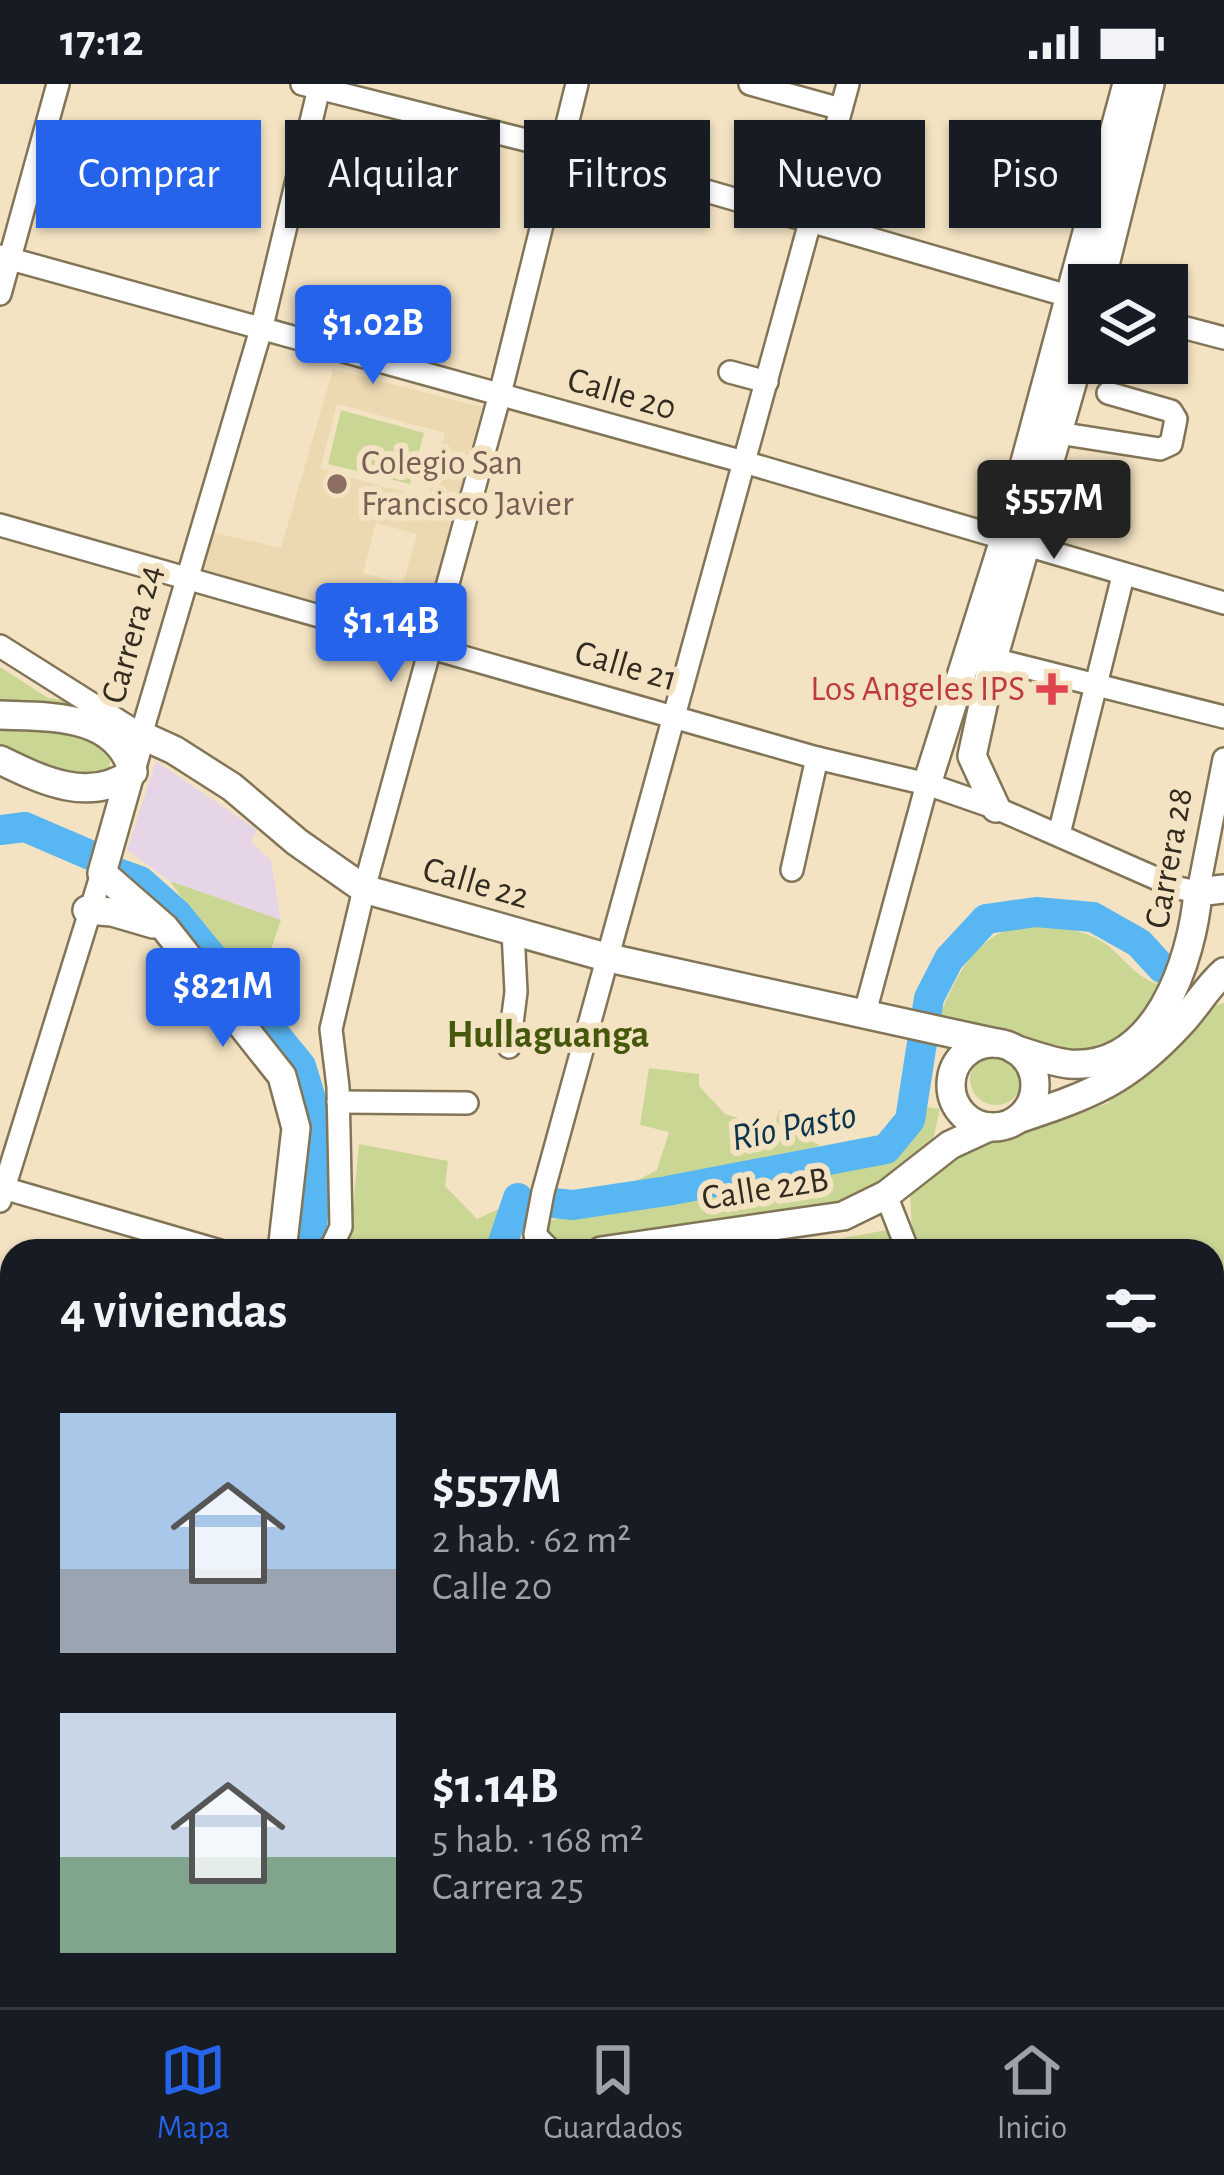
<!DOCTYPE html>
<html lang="es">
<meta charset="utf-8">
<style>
body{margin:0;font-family:"Alegreya Sans",sans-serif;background:#242831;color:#f1f3f6;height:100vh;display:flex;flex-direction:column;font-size:45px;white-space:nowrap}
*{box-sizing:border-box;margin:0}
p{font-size:39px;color:#9ea1a6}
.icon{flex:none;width:66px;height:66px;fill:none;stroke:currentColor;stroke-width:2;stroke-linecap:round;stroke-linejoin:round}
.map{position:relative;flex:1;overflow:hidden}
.sheet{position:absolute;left:0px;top:1155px;width:1224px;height:768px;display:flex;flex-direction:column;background:#171b24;border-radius:36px 36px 0 0;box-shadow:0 3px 9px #0004}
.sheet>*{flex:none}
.banner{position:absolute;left:36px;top:36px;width:1152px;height:108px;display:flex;gap:24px}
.tools{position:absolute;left:1068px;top:180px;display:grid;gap:24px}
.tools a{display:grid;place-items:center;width:120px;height:120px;border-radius:0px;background:#171b24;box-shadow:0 3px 9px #0004;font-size:60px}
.price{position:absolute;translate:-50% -102px;padding:0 27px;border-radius:12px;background:#2563eb;color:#fff;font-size:39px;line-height:78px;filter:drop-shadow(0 3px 6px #0008)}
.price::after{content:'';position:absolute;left:50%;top:72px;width:36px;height:27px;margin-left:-18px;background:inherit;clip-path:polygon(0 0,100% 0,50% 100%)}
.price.active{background:#222;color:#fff}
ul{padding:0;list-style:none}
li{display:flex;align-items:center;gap:36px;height:300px;padding:0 60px}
li span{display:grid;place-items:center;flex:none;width:336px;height:240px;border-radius:0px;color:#555}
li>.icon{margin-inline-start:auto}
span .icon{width:144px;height:144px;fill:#fffc;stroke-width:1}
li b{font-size:51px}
h2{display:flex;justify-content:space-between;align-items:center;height:144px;padding:0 60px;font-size:51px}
.pill{padding:0 42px;border-radius:0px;background:#171b24;box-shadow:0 3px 9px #0004;font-size:42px;line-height:108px}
.pill.active{background:#2563eb;color:#fff}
.status{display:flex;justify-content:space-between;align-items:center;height:84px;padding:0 60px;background:#171b24;direction:ltr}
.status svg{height:33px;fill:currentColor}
.tabs{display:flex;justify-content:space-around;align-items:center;height:168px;border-top:3px solid #363941;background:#171b24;font-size:33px;color:#9ea1a6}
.tabs a{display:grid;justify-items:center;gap:6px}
.tabs .active{color:#2563eb}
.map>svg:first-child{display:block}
.commercial{fill:#e5d5e7}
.built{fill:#ecd9b1;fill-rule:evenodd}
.green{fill:#cad693}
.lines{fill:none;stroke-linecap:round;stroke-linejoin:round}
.river{stroke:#58b6f2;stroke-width:30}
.minor-casing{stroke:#827557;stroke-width:26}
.major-casing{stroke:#827557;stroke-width:32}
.minor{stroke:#fff;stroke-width:21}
.major{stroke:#fff;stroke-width:27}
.education-dot{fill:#8d6e63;stroke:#f3e3c3;stroke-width:4.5}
.health-dot{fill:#e0444e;stroke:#f3e3c3;stroke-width:4.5}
.labels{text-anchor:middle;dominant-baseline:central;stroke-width:12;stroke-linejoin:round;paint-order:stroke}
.street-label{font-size:36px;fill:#322c20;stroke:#f3e3c3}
.education-label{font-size:36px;fill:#785e54;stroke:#f3e3c3;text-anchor:start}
.health-label{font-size:36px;fill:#be3a42;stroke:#f3e3c3;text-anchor:end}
.neighbourhood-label{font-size:39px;font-weight:bold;fill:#46580b;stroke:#f3e3c3}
.water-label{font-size:39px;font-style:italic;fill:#0c354d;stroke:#f3e3c3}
</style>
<div class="status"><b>17:12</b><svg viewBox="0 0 49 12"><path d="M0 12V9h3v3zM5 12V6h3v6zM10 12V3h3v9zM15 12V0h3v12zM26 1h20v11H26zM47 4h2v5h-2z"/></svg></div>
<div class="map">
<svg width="1224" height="1923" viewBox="0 0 1224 1923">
<rect width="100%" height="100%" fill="#f3e3c3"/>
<path class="commercial" d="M 156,677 L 257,746 L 251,758 L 271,776 L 281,836 L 170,797 L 127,766 Z"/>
<path class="built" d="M 333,285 L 482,323 L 424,545 L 202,488 L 212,448 L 281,464 ZM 337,320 L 445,349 L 428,415 L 320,385 ZM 376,439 L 417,450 L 403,500 L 363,489 Z"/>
<g class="green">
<path d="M 341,326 L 424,349 L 410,400 L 328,380 Z"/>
<path d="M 0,583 L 48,614 L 77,618 L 85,624 L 0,625 Z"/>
<path d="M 0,636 L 89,648 L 113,666 L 108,688 L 83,696 L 0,664 Z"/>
<path d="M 170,797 L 281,836 L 263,889 L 275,899 L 276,931 L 209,853 Z"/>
<path d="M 1032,839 C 1051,843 1074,844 1091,852 C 1122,864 1128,893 1164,902 C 1154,923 1123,960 1101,968 C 1060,981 979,947 938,935 C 960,886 974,849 1032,839 Z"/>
<path d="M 1224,919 L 1224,1923 L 1155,1923 L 1149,1911 L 1212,1911 L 1212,1167 L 917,1167 L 912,1152 L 910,1103 L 948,1072 L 1109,1019 L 1114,999 L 1190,929 Z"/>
<circle cx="996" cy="995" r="26"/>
<path d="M 649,984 L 699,990 L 699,1002 L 725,1030 L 774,1044 L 779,1026 L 802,1032 L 797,1050 L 820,1061 C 764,1090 701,1099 638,1096 L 657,1086 L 669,1048 L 640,1041 Z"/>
<path d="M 913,1021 L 940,1025 L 931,1064 L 887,1102 L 841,1124 L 557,1166 L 549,1160 L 548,1137 L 886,1065 L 910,1036 Z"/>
<path d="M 359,1060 L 448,1077 L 445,1102 L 477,1135 L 507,1121 L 509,1132 L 494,1167 L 349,1167 Z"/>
<path d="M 892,1145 L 898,1167 L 774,1167 Z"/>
<path d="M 457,1911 L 712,1911 L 715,1923 L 455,1923 Z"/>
</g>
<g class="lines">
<g class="river">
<path d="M 0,746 L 25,743 L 90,771"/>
<path d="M 118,789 L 140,797 L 177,830 L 301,982 L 318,1038 L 311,1167"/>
<path d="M 553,1119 L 573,1121 L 667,1107 L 886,1065 L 910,1036 L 929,914 L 949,875 L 986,835 L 1036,828 L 1093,833 L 1139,859 L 1162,884"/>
<path d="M 500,1167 L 518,1114"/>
</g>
<defs>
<g id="minor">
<path d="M 302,0 L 558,64 L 1089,218"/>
<path d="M 750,0 L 841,25"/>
<path d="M 0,172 L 744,378 L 1224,519"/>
<path d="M 0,210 L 58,0"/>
<path d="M 1167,239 L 1224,254"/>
<path d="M 730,288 L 767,298"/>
<path d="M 1058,349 L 1160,365 L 1171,360 L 1176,335 L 1171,327 L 1108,309"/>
<path d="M 0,441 L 817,674 L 927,700 L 996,724 L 1178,804 L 1198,808 L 1224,675"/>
<path d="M 0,562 L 141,651 L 262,242 L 320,0"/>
<path d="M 993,575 L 1224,633"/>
<path d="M 1059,750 L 1123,492"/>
<path d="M 792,786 L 817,674"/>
<path d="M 864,932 L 927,700"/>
<path d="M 509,963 L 516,908 L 513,847"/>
<path d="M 338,1018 L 467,1019"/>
<path d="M 0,1103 L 220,1167"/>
<path d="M 886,1111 L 908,1167"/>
<path d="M 0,1117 L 102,789"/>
<path d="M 325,1167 L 332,1162 L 341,1143 L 338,1003 L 331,945 L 364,805 L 500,310 L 577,0"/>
<path d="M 551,1167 L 535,1151 L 543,1108 L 848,0"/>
<path d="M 0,1299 L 12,1303"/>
<path d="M 0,1613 L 12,1608"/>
<path d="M 0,1856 L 12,1851"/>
<path d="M 244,1911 L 256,1923"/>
<path d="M 716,1911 L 720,1923"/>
<path d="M 800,1911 L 805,1923"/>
<path d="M 1011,1911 L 1041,1923"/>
<path d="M 38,1923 L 39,1911"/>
<path d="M 132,1923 L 134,1911"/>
<path d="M 294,1923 L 303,1911"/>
<path d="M 429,1923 L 430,1911"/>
<path d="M 1068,1923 L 1072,1911"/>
</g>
<g id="major">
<path d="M 1100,201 L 1150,0"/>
<path d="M 0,631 C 50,633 117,629 133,688 C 91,720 43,697 0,676"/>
<path d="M 106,647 L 141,651 L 174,666 L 232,703 L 297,758 L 364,805 L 609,874 L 996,959"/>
<path d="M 141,651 L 102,789 L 165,844 L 282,992 L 296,1044 L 282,1167"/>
<path d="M 927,700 L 1004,456 L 1127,0"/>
<path d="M 996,724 L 972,672 L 993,575 L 1089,240"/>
<path d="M 87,826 L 112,828 L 153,840"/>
<circle cx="993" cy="1001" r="42"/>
<path d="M 1014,965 C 1031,970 1051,978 1069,980 C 1156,987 1192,877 1198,808 L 1224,805"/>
<path d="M 1018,1035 C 1092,1010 1127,998 1181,939 C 1196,923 1207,903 1224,888"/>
<path d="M 601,1167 L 843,1132 L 886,1111 L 950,1061 L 989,1043"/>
</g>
</defs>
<use href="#minor" class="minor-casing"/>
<use href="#major" class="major-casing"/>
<use href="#minor" class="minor"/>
<use href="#major" class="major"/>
</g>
<circle class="education-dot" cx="337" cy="400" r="12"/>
<path class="health-dot" d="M1046 587h12v12h12v12h-12v12h-12v-12h-12v-12h12z"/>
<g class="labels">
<g class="street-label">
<text transform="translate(622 310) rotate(16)">Calle 20</text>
<text transform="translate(132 550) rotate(-74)">Carrera 24</text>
<text transform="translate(626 582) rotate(16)">Calle 21</text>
<text transform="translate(1169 774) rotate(-80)">Carrera 28</text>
<text transform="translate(476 799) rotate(16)">Calle 22</text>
<text transform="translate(765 1105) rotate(-9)">Calle 22B</text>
</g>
<g class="education-label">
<text x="361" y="379">Colegio San<tspan x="361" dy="41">Francisco Javier</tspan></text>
</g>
<g class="health-label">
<text x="1025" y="605">Los Angeles IPS</text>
</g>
<g class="neighbourhood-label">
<text x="548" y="951">Hullaguanga</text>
</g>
<g class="water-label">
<text transform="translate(794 1043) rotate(-11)">Río Pasto</text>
</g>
</g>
</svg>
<div class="tools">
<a><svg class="icon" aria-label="layers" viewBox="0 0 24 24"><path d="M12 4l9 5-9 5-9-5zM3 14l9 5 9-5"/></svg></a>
</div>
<b class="price" style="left:373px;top:303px">$1.02B</b>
<b class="price active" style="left:1054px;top:478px">$557M</b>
<b class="price" style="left:391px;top:601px">$1.14B</b>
<b class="price" style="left:223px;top:966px">$821M</b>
<div class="banner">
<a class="pill active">Comprar</a>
<a class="pill">Alquilar</a>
<a class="pill">Filtros</a>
<a class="pill">Nuevo</a>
<a class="pill">Piso</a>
</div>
<section class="sheet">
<h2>4 viviendas<svg class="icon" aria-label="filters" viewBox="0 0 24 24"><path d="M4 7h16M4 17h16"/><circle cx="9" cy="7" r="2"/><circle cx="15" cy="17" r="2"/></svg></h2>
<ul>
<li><span style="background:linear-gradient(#a9c7e8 65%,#9aa5b1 0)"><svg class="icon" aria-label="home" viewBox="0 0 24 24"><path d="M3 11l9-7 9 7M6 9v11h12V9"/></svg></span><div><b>$557M</b><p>2 hab. · 62 m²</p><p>Calle 20</p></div></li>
<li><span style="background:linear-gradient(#c9d6e8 60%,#7fa58c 0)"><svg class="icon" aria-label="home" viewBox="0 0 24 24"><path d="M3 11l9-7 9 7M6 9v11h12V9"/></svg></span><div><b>$1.14B</b><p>5 hab. · 168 m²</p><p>Carrera 25</p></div></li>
</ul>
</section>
</div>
<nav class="tabs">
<a class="active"><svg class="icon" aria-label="map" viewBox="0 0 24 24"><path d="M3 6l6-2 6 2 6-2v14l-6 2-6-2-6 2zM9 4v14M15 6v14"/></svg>Mapa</a>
<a><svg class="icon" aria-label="saved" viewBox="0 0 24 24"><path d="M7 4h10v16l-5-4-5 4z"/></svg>Guardados</a>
<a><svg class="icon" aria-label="home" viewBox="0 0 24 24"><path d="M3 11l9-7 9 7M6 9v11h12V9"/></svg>Inicio</a>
</nav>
